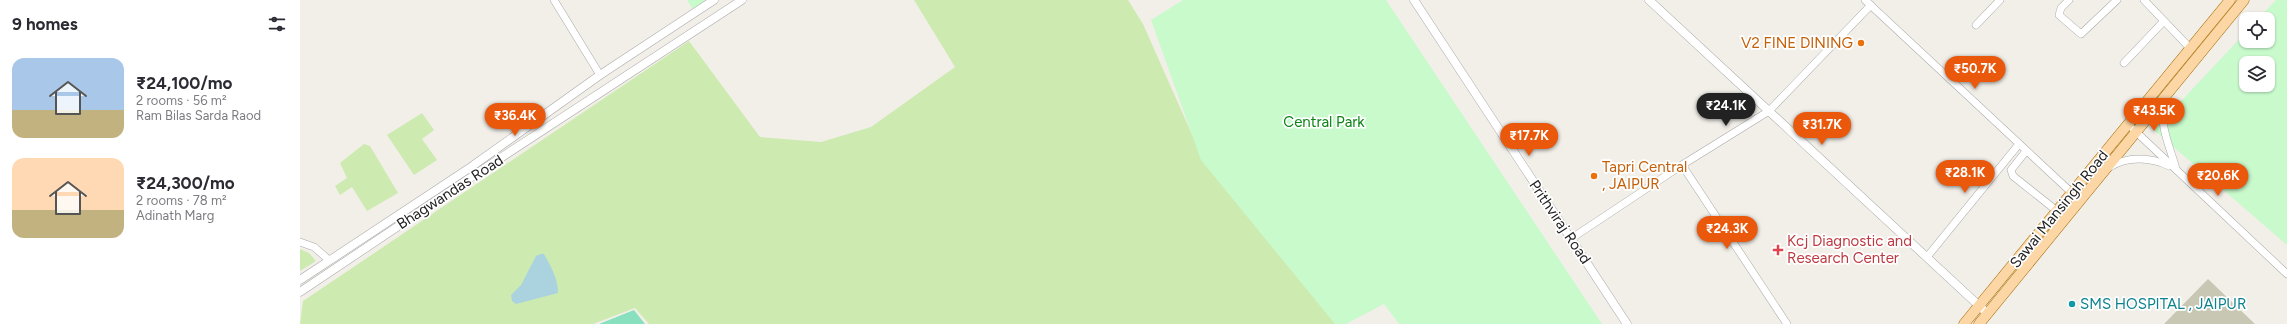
<!DOCTYPE html>
<meta charset="utf-8">
<style>
body{margin:0;font-family:Figtree,sans-serif;background:#f2f2f3;color:#2b2b33;height:100vh;display:flex;flex-direction:column;font-size:15px;white-space:nowrap}
*{box-sizing:border-box;margin:0}
p{font-size:13px;color:#7c7c81}
.icon{flex:none;width:22px;height:22px;fill:none;stroke:currentColor;stroke-width:2;stroke-linecap:round;stroke-linejoin:round}
.map{position:relative;flex:1;overflow:hidden}
.details{display:flex;flex-direction:column;background:#fff;width:300px}
.details>*{flex:none}
.fabs{position:absolute;left:1939px;top:12px;display:grid;gap:8px}
.fabs a{display:grid;place-items:center;width:36px;height:36px;border-radius:8px;background:#fff;box-shadow:0 1px 3px #0004;font-size:20px}
.price{position:absolute;translate:-50% -34px;padding:0 9px;border-radius:14px;background:#ea580c;color:#fff;font-size:13px;line-height:26px;filter:drop-shadow(0 1px 2px #0008)}
.price::after{content:'';position:absolute;left:50%;top:24px;width:12px;height:9px;margin-left:-6px;background:inherit;clip-path:polygon(0 0,100% 0,50% 100%)}
.price.on{background:#222;color:#fff}
ul{padding:0;list-style:none}
li{display:flex;align-items:center;gap:12px;height:100px;padding:0 12px}
li span{display:grid;place-items:center;flex:none;width:112px;height:80px;border-radius:12px;color:#555}
li>.icon{margin-inline-start:auto}
span .icon{width:48px;height:48px;fill:#fffc;stroke-width:1}
li b{font-size:17px}
h2{display:flex;justify-content:space-between;align-items:center;height:48px;padding:0 12px;font-size:17px}
main{display:flex;flex:1;min-height:0}
.map>svg:first-child{display:block}
.construction{fill:#c7c7b4}
.grass{fill:#cdebb0}
.park{fill:#c8facc;fill-rule:evenodd}
.pitch{fill:#88e0be}
.water{fill:#aad3df}
.lines{fill:none;stroke-linecap:round;stroke-linejoin:round}
.minor-casing{stroke:#a9a9a9;stroke-width:8}
.tertiary-casing{stroke:#a9a9a9;stroke-width:9}
.primary-casing{stroke:#a06b00;stroke-width:11}
.minor{stroke:#fff;stroke-width:7}
.tertiary{stroke:#fff;stroke-width:8}
.primary{stroke:#fcd6a4;stroke-width:10}
.food-dot{fill:#e8710a;stroke:#fff;stroke-width:1.5}
.health-dot{fill:#e0444e;stroke:#fff;stroke-width:1.5}
.culture-dot{fill:#0f9aa8;stroke:#fff;stroke-width:1.5}
.labels{text-anchor:middle;dominant-baseline:central;stroke-width:3.5;stroke-linejoin:round;paint-order:stroke}
.food-label{font-size:15px;fill:#c56008;stroke:#fff;text-anchor:end}
.park-label{font-size:15px;fill:#0c8416;stroke:#fff}
.street-label{font-size:15px;fill:#222;stroke:#fff}
.health-label{font-size:15px;fill:#be3a42;stroke:#fff;text-anchor:start}
.culture-label{font-size:15px;fill:#0d838f;stroke:#fff;text-anchor:start}
</style>
<main>
<section class="details">
<h2>9 homes<svg class="icon" aria-label="filters" viewBox="0 0 24 24"><path d="M4 7h16M4 17h16"/><circle cx="9" cy="7" r="2"/><circle cx="15" cy="17" r="2"/></svg></h2>
<ul>
<li><span style="background:linear-gradient(#a9c7e8 65%,#c2b280 0)"><svg class="icon" aria-label="home" viewBox="0 0 24 24"><path d="M3 11l9-7 9 7M6 9v11h12V9"/></svg></span><div><b>₹24,100/mo</b><p>2 rooms · 56 m²</p><p>Ram Bilas Sarda Raod</p></div></li>
<li><span style="background:linear-gradient(#ffd9b3 65%,#c2b280 0)"><svg class="icon" aria-label="home" viewBox="0 0 24 24"><path d="M3 11l9-7 9 7M6 9v11h12V9"/></svg></span><div><b>₹24,300/mo</b><p>2 rooms · 78 m²</p><p>Adinath Marg</p></div></li>
</ul>
</section>
<div class="map">
<svg width="1987" height="324" viewBox="0 0 1987 324">
<rect width="100%" height="100%" fill="#f2efe9"/>
<path class="construction" d="M 1908,279 L 1955,324 L 1864,324 Z"/>
<g class="grass">
<path d="M 614,0 L 828,0 L 843,24 L 902,157 L 1039,324 L 349,324 L 335,308 L 293,324 L 0,324 L 3,301 L 12,295 L 389,41 L 460,137 L 521,142 L 571,127 L 655,67 Z"/>
<path d="M 122,113 L 134,130 L 122,139 L 137,160 L 114,175 L 87,135 Z"/>
<path d="M 64,144 L 70,146 L 98,193 L 67,211 L 52,187 L 40,195 L 35,186 L 47,178 L 40,163 Z"/>
<path d="M 0,249 L 9,253 L 16,261 L 0,271 Z"/>
</g>
<g class="park">
<path d="M 387,0 L 410,0 L 394,11 Z"/>
<path d="M 883,0 L 1086,0 L 1302,324 L 1099,324 L 1084,304 L 1046,324 L 1035,324 L 901,160 L 851,20 Z"/>
<path d="M 1976,0 L 1987,0 L 1987,245 L 1854,130 L 1946,32 L 1946,41 L 1968,41 L 1968,19 L 1958,19 ZM 1946,63 L 1968,63 L 1968,85 L 1946,85 Z"/>
</g>
<path class="pitch" d="M 334,310 L 345,324 L 299,324 Z"/>
<path class="water" d="M 241,254 L 244,254 C 251,267 258,278 258,293 L 216,304 L 212,301 L 211,295 L 221,285 L 236,256 Z"/>
<g class="lines">
<defs>
<g id="minor">
<path d="M 254,0 L 300,75"/>
<path d="M 1565,0 L 1772,193"/>
<path d="M 1769,0 L 1761,8 L 1759,15 L 1781,34 L 1817,0"/>
<path d="M 1844,0 L 1890,48"/>
<path d="M 1676,25 L 1700,0"/>
<path d="M 1824,63 L 1864,21"/>
<path d="M 1866,100 C 1857,122 1870,146 1876,169"/>
<path d="M 1833,129 L 1987,274"/>
<path d="M 1726,151 L 1711,170 L 1713,176 L 1757,211"/>
<path d="M 1382,165 L 1487,324"/>
<path d="M 1810,167 C 1827,156 1851,157 1869,166"/>
<path d="M 1272,238 L 1382,165 L 1469,111 L 1571,5"/>
<path d="M 0,242 L 14,247 L 29,260"/>
<path d="M 1627,257 L 1719,144"/>
</g>
<g id="tertiary">
<path d="M 1114,0 L 1327,324"/>
<path d="M 1349,0 L 1688,314"/>
<path d="M 0,280 L 171,167 L 300,75 L 414,0"/>
<path d="M 0,292 L 176,174 L 442,0"/>
</g>
<g id="primary">
<path d="M 1664,324 L 1930,0"/>
<path d="M 1679,324 L 1944,0"/>
</g>
</defs>
<use href="#minor" class="minor-casing"/>
<use href="#tertiary" class="tertiary-casing"/>
<use href="#primary" class="primary-casing"/>
<use href="#minor" class="minor"/>
<use href="#tertiary" class="tertiary"/>
<use href="#primary" class="primary"/>
</g>
<g class="food-dot">
<circle cx="1561" cy="43" r="4"/>
<circle cx="1294" cy="176" r="4"/>
</g>
<path class="health-dot" d="M1476 244h4v4h4v4h-4v4h-4v-4h-4v-4h4z"/>
<circle class="culture-dot" cx="1772" cy="304" r="4"/>
<g class="labels">
<g class="food-label">
<text x="1553" y="43">V2 FINE DINING</text>
<text x="1302" y="167" text-anchor="start">Tapri Central<tspan x="1302" dy="17">, JAIPUR</tspan></text>
</g>
<g class="park-label">
<text x="1024" y="122">Central Park</text>
</g>
<g class="street-label">
<text transform="translate(150 192) rotate(-33)">Bhagwandas Road</text>
<text transform="translate(1759 209) rotate(-51)">Sawai Mansingh Road</text>
<text transform="translate(1260 222) rotate(56)">Prithviraj Road</text>
</g>
<g class="health-label">
<text x="1487" y="241">Kcj Diagnostic and<tspan x="1487" dy="17">Research Center</tspan></text>
</g>
<g class="culture-label">
<text x="1780" y="304">SMS HOSPITAL , JAIPUR</text>
</g>
</g>
</svg>
<div class="fabs">
<a><svg class="icon" aria-label="locate" viewBox="0 0 24 24"><circle cx="12" cy="12" r="6"/><path d="M12 2v4M12 18v4M2 12h4M18 12h4"/></svg></a>
<a><svg class="icon" aria-label="layers" viewBox="0 0 24 24"><path d="M12 4l9 5-9 5-9-5zM3 14l9 5 9-5"/></svg></a>
</div>
<b class="price" style="left:1675px;top:90px">₹50.7K</b>
<b class="price on" style="left:1426px;top:127px">₹24.1K</b>
<b class="price" style="left:1854px;top:132px">₹43.5K</b>
<b class="price" style="left:215px;top:137px">₹36.4K</b>
<b class="price" style="left:1522px;top:146px">₹31.7K</b>
<b class="price" style="left:1229px;top:157px">₹17.7K</b>
<b class="price" style="left:1665px;top:194px">₹28.1K</b>
<b class="price" style="left:1918px;top:197px">₹20.6K</b>
<b class="price" style="left:1427px;top:250px">₹24.3K</b>
</div>
</main>
